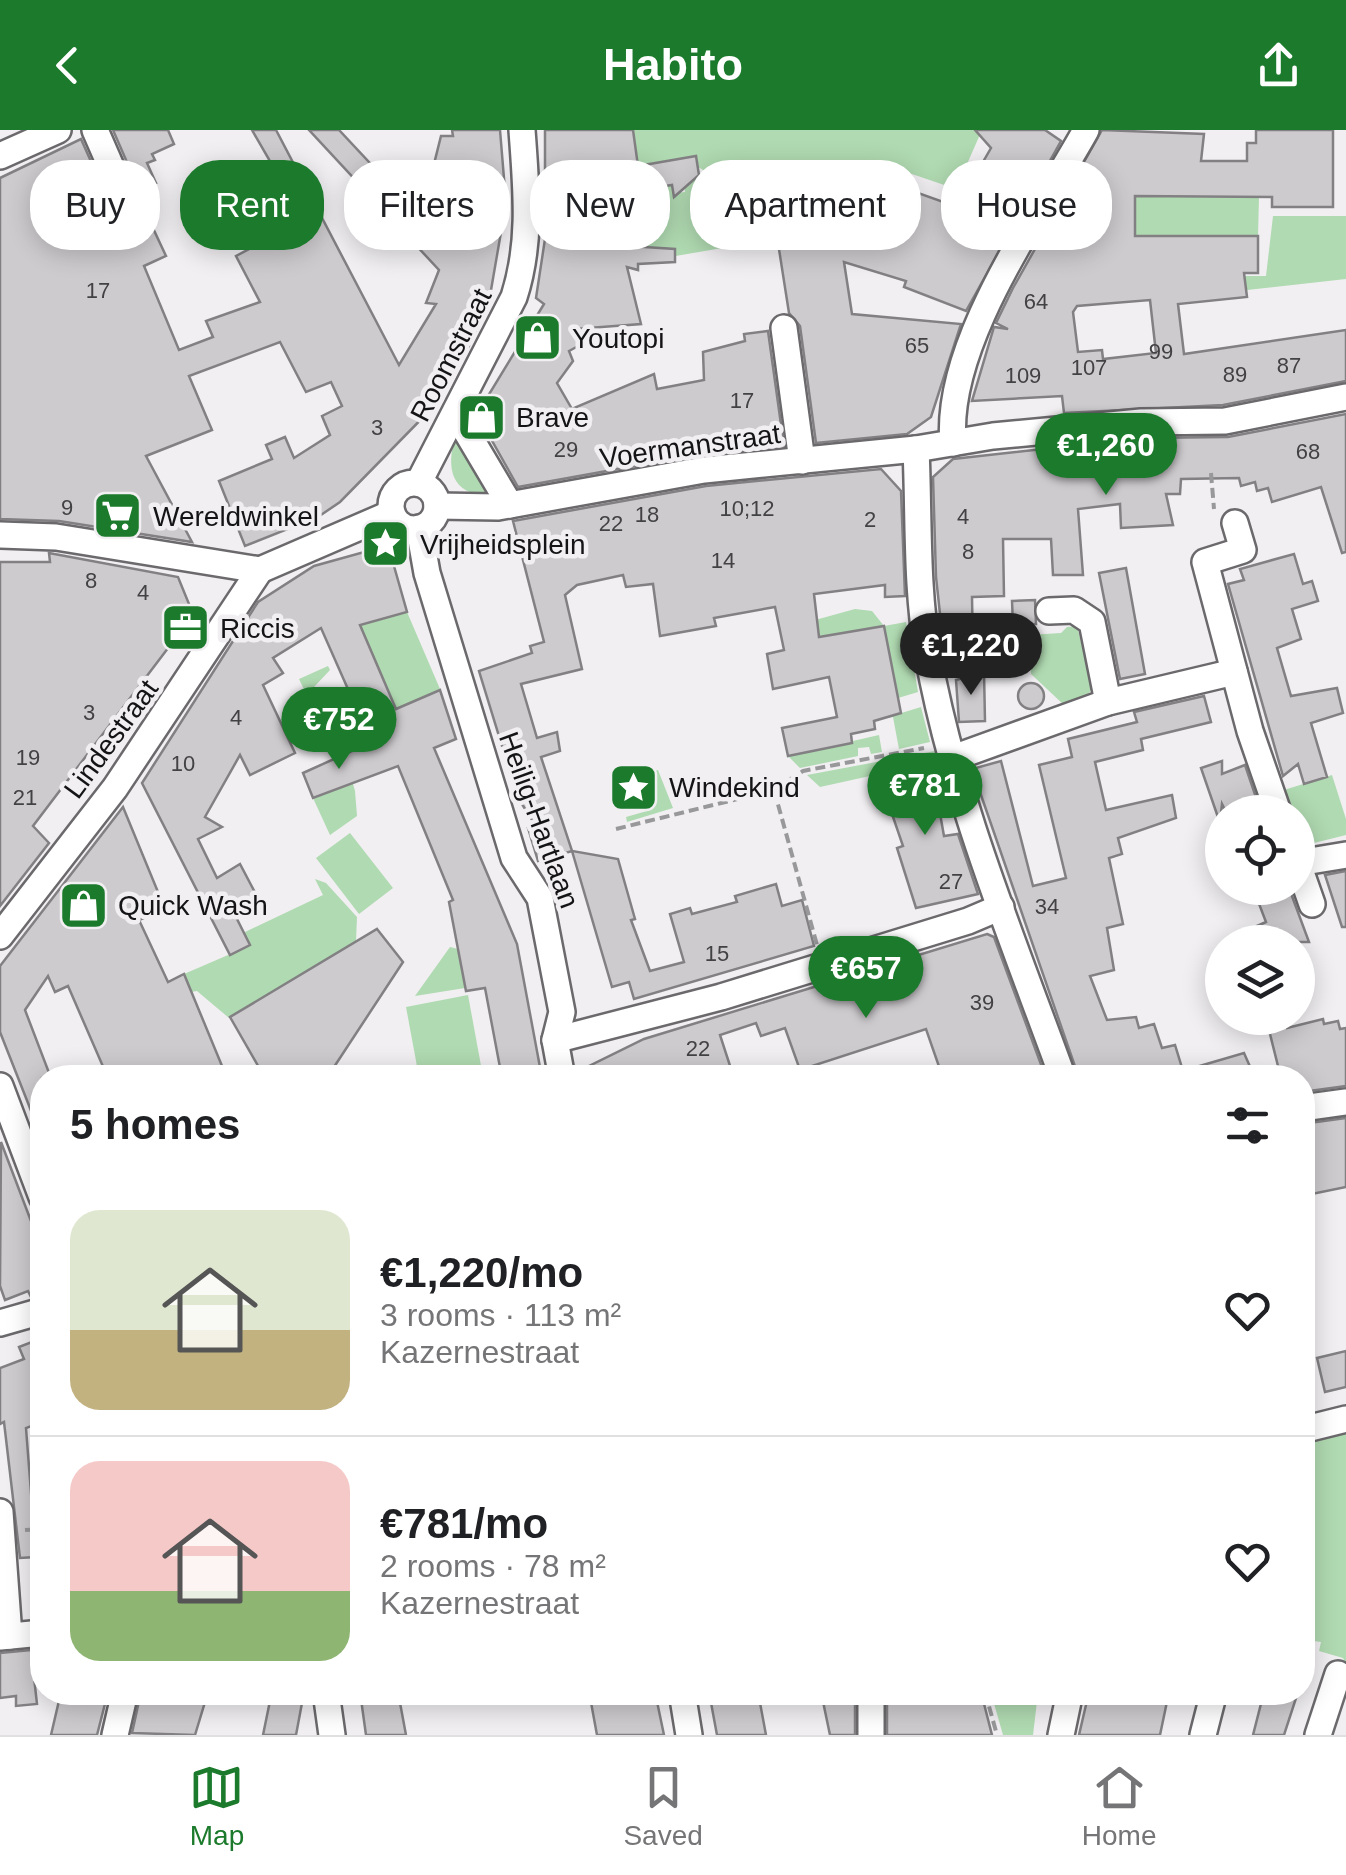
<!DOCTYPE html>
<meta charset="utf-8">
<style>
body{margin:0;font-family:Helvetica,sans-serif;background:#f2f2f2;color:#202124;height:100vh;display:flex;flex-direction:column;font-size:38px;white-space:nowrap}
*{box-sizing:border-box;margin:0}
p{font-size:32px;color:#757577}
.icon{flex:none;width:55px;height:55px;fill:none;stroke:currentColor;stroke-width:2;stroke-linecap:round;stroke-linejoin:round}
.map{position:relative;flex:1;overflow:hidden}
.drawer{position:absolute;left:30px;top:935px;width:1285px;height:640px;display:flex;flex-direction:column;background:#fff;border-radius:40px;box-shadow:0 5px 25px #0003}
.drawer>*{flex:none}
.hud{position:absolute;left:30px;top:30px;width:1288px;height:90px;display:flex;gap:20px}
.fabs{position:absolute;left:1205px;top:665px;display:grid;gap:20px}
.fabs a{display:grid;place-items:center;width:110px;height:110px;border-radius:50%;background:#fff;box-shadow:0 5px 25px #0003;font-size:50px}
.price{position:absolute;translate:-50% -85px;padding:0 22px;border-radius:35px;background:#1b7a2b;color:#fff;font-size:32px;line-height:65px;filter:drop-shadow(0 2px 5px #0008)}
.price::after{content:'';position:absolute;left:50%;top:60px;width:30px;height:22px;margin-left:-15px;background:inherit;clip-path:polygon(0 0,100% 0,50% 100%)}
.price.current{background:#222;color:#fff}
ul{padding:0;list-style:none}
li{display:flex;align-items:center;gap:30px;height:250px;padding:0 40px}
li+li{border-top:2px solid #e0e0e0}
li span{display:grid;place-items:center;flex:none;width:280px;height:200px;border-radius:30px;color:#555}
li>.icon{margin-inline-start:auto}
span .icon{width:120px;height:120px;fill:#fffc;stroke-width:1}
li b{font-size:42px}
h2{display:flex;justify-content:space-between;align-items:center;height:120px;padding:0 40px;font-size:42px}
.pill{padding:0 35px;border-radius:40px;background:#fff;box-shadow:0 5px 25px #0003;font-size:35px;line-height:90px}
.pill.current{background:#1b7a2b;color:#fff}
header{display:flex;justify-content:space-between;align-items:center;height:130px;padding:0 40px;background:#1b7a2b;color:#fff;font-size:45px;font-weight:800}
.tabs{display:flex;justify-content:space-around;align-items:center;height:140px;border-top:2px solid #e0e0e0;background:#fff;font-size:28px;color:#757577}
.tabs a{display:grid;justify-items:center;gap:5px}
.tabs .current{color:#1b7a2b}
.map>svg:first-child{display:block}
.green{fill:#b0dab1}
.building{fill:#cecbce;stroke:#828083;stroke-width:2.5;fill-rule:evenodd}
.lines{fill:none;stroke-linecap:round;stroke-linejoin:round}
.minor-casing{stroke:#6b696c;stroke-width:30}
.path{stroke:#989799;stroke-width:4;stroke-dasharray:10 5;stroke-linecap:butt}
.minor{stroke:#fff;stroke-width:25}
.labels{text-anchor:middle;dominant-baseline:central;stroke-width:9;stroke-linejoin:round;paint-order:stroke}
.number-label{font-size:22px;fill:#424143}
.poi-label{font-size:28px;fill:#141315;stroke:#f1eff2;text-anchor:start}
.street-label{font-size:28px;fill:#141315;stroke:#f1eff2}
</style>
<header><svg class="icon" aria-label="back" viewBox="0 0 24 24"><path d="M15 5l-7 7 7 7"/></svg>Habito<svg class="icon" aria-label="share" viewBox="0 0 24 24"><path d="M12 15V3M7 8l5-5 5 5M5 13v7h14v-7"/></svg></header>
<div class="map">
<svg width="1346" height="1605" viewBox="0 0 1346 1605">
<rect width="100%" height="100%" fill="#f1eff2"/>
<g class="green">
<path d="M 633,0 L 982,0 L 956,59 L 906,42 L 902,54 L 821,42 L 831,92 L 727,108 L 728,117 L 664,128 L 662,118 L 633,116 L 630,92 L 579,69 L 656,57 L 672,49 L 674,63 L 685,62 L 684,52 L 705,41 L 698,37 L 695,26 L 616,40 Z"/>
<path d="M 1135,55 L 1143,66 L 1259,67 L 1258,106 L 1135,106 Z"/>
<path d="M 1273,86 L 1346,86 L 1346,149 L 1184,167 L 1176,146 L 1266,146 Z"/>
<path d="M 455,307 L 489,366 C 451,364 446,339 455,307 Z"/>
<path d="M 855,479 L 872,481 L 884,496 L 906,492 L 918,562 L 898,568 L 884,497 L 810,509 L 808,492 Z"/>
<path d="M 407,482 L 440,559 L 396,579 L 360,495 Z"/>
<path d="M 1077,496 L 1092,558 L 1088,565 L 1064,575 L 1031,544 L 1029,505 L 1061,503 L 1067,497 Z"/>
<path d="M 328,536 L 330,540 L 314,557 L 339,603 L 355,661 L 357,686 L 330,705 L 313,668 L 348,652 L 299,549 Z"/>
<path d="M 921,577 L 930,612 L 899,619 L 893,587 L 885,588 Z"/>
<path d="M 879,605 L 882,622 L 871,624 L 869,617 L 858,618 L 858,626 L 800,638 L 788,626 Z"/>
<path d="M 935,621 L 938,631 L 820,657 L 807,645 Z"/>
<path d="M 658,640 L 673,678 L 627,692 L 626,687 L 647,681 L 643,665 L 622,670 L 618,649 Z"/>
<path d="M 1332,645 L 1346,689 L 1346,705 L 1314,713 L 1301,706 L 1298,682 L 1292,682 L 1284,660 Z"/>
<path d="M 350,703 L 393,758 L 359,784 L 316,728 Z"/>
<path d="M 315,749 L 326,753 L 357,787 L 356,811 L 229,888 L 197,861 L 191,862 L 184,844 L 249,816 L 243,803 L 323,765 Z"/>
<path d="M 450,817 L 458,819 L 465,858 L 415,866 Z"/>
<path d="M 468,865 L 482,941 L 419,947 L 406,877 Z"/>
<path d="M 1346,1298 L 1346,1534 L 1343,1528 L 1319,1521 L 1321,1512 L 1314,1511 L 1312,1517 L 1303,1514 L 1303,1480 L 1312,1472 L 1303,1460 L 1302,1310 Z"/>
<path d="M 991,1563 L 1038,1563 L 1033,1605 L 1003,1605 Z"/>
</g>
<g class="building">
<path d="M 113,0 L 168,0 L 174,14 L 152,24 L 155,30 L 147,33 L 156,53 L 139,60 Z"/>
<path d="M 252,0 L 276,0 L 399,235 L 436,174 L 426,173 L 439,140 L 309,0 L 339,0 L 427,94 L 424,45 L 433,38 L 441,6 L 453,6 L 452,0 L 500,0 L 506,73 L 490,166 L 468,218 L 437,264 L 442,268 L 340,372 L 318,387 L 245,416 L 219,351 L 272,329 L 266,315 L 285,307 L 294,328 L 330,305 L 322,286 L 342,276 L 331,252 L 306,262 L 280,212 L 189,246 L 212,300 L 146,326 L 192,412 L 59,391 L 0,389 L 0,48 L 81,9 L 121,99 L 132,108 L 141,107 L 151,94 L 166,126 L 144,136 L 179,220 L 213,207 L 206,191 L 260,172 L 236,126 L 304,90 Z"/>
<path d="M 545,0 L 633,0 L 638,36 L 696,26 L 699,45 L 674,67 L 672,55 L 631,61 L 635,89 L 612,115 L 675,119 L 675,132 L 638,134 L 638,140 L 627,137 L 641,194 L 574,199 L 582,214 L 569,221 L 573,231 L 557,253 L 572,279 L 654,244 L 657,259 L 704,250 L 703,222 L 745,211 L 744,204 L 768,201 L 784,316 L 701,324 L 518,357 L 477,284 L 544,174 L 536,168 L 545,109 Z"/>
<path d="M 975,0 L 1045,0 L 1061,11 L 966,181 L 904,157 L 906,151 L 844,132 L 852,184 L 961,194 L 931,287 L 907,304 L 816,313 L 800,196 L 789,183 L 776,100 L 822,90 L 892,108 L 910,60 L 957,77 L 991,18 Z"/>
<path d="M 1102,0 L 1204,4 L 1201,31 L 1247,31 L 1247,13 L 1256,13 L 1256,0 L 1333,0 L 1333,77 L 1272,77 L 1272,67 L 1135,66 L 1135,106 L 1258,106 L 1258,143 L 1244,143 L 1247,167 L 1178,174 L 1184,224 L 1346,200 L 1346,251 L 1223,275 L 1064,283 L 1062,266 L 972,271 L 994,197 L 1008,199 L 996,193 L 1013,158 ZM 1150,170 L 1156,223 L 1103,229 L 1102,220 L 1078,222 L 1073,182 L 1077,176 Z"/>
<path d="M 1346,284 L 1346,422 L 1342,423 L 1321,357 L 1272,372 L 1268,358 L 1257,361 L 1255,352 L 1241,356 L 1239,348 L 1181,349 L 1180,364 L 1166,364 L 1173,395 L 1121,398 L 1120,374 L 1078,379 L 1083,445 L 1053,445 L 1051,409 L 1003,409 L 1004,466 L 972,467 L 973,520 L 944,521 L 936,447 L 933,347 L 953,329 L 1142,308 L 1228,307 Z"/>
<path d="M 881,339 L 901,361 L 905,466 L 885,467 L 885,455 L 814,464 L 819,507 L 884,496 L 901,583 L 874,591 L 875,599 L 851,604 L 852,613 L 788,626 L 782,598 L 837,587 L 829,547 L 773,559 L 767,524 L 784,520 L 775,477 L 714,488 L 716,496 L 660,506 L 653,454 L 626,457 L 623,445 L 577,455 L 565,465 L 582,539 L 521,554 L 537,608 L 557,602 L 560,621 L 541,627 L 572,721 L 618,729 L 635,789 L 631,790 L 650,841 L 684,832 L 670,784 L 690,778 L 692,784 L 737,772 L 735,766 L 776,754 L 782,776 L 802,770 L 814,816 L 634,869 L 629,852 L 612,857 L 572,721 L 538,731 L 528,698 L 536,696 L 518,668 L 479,541 L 532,523 L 530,516 L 544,512 L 513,391 L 706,356 Z"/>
<path d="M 382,417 L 390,422 L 407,482 L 360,495 L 396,579 L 440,560 L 456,609 L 434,618 L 517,814 L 542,948 L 502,948 L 485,858 L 466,861 L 449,772 L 453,770 L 398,636 L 313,668 L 303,643 L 354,620 L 349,608 L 366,600 L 321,498 L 273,528 L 283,543 L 263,555 L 295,623 L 250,645 L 240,625 L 205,687 L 222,697 L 198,709 L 217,748 L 240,734 L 259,770 L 234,783 L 250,815 L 230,825 L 142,653 L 258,472 L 314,436 Z"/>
<path d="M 49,423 L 178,447 L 200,501 L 188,518 L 181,501 L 33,696 L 49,713 L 0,776 L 0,432 L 50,432 Z"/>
<path d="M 1294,424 L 1303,454 L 1312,451 L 1318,471 L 1292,479 L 1301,509 L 1277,518 L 1291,566 L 1337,558 L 1343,583 L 1311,593 L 1327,647 L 1304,654 L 1298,634 L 1283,646 L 1228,454 L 1244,450 L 1240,439 Z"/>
<path d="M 1126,438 L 1145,544 L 1120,549 L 1099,443 Z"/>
<path d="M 1035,470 L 1036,494 L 1013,495 L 1012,471 Z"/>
<path d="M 984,542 L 985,591 L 959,592 L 956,550 Z"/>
<circle cx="1031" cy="566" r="13"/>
<path d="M 1204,566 L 1211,592 L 1141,609 L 1143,620 L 1095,632 L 1106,680 L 1172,665 L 1176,688 L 1118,708 L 1122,724 L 1109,728 L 1123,794 L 1107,798 L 1114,840 L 1090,846 L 1107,890 L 1136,887 L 1139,898 L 1154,894 L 1162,918 L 1175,915 L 1183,941 L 1162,948 L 1079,948 L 972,639 L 1001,631 L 1033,756 L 1066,748 L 1039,635 L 1072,627 L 1068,609 L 1137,592 L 1134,582 Z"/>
<path d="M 1222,631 L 1222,644 L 1245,635 L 1261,682 L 1226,682 L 1222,674 L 1220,693 L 1201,638 Z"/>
<path d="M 931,633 L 944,706 L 958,704 L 978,764 L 916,778 L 897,718 L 903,716 L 890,678 L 883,680 L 874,648 Z"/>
<path d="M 123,677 L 165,779 L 139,790 L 168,852 L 184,844 L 227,948 L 108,948 L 68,856 L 55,862 L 48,846 L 25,880 L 51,948 L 42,948 L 41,1006 L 0,902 L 0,836 Z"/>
<path d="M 1346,741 L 1346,797 L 1342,797 L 1325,745 Z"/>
<path d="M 1253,758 L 1289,758 L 1309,812 L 1263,812 L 1257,796 L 1266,792 Z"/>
<path d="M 377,799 L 403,832 L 334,937 L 316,948 L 265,948 L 230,887 Z"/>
<path d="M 987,804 L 994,807 L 1046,948 L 943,948 L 926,899 L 800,940 L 785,898 L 761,906 L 756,893 L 720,905 L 734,948 L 578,948 L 577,942 L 644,909 Z"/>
<path d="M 1266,888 L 1284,888 L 1287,898 L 1323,889 L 1324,894 L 1338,891 L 1340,899 L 1346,898 L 1346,956 L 1302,962 L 1302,948 L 1281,948 Z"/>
<path d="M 1244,923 L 1255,948 L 1179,948 L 1179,942 Z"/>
<path d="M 1346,988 L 1346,1057 L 1302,1066 L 1302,994 Z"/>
<path d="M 1,1012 L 42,1120 L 42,1165 L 31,1167 L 28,1161 L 5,1170 L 0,1156 Z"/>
<path d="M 42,1208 L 42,1292 L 26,1298 L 36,1427 L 20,1428 L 4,1292 L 0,1294 L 0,1238 L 24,1229 L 19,1217 Z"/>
<path d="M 1346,1221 L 1346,1257 L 1325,1262 L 1317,1228 Z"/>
<path d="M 31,1520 L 37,1574 L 16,1576 L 16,1566 L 0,1568 L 0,1523 Z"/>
<path d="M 61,1562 L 108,1562 L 97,1605 L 51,1605 Z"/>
<path d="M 141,1562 L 208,1562 L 195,1605 L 132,1603 Z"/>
<path d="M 360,1562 L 398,1562 L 406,1605 L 366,1605 Z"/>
<path d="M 601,1562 L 655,1562 L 664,1605 L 597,1605 L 590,1567 Z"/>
<path d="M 709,1562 L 758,1562 L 766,1605 L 717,1605 Z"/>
<path d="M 821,1562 L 855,1562 L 855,1605 L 830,1605 Z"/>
<path d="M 887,1562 L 981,1562 L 992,1605 L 887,1605 Z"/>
<path d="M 1089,1562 L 1169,1562 L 1160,1605 L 1079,1605 Z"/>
<path d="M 1264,1562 L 1298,1562 L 1284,1605 L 1253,1605 Z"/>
<path d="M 271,1566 L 302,1573 L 296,1605 L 263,1605 Z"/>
</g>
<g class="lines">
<defs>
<g id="minor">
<path d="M 95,0 L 135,92"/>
<path d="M 0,26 L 58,0"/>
<path d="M 784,198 L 802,331"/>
<path d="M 456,284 L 510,375"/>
<path d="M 953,313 C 944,213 1039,85 1086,0"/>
<path d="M 916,319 C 919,387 916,458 928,525 C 954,670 1013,810 1063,948"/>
<path d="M 419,352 L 514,167 C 532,111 526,57 522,0"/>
<circle cx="414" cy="376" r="23"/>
<path d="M 437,376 L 498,377 L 704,340 L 916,319 L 993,306 L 1141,292 L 1225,291 L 1346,267"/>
<path d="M 1235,393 L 1243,420 L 1205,432 L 1250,601 L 1278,682"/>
<path d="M 419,398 L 427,443 L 514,728 L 540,768 L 562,882 L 555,910 L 562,948"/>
<path d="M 0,405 L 56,407 L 260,440"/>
<path d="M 260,440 L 392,383"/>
<path d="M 1049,481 L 1074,480 L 1092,492 L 1108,572"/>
<path d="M 953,628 L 1108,572 L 1234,542"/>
<path d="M 1298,733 L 1346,725"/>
<path d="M 1298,734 L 1312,774"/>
<path d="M 0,806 L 115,658 L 260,440"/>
<path d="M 555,910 L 721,867 L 968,791 L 1001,777"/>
<path d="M 0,956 L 42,1067"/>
<path d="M 1302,978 L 1346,972"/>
<path d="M 0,1193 L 42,1181"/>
<path d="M 1302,1300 L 1346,1289"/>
<path d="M 0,1382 L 9,1506"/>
<path d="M 0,1507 L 42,1503"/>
<path d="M 326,1562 L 332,1605"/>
<path d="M 682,1562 L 689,1605"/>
<path d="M 871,1562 L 871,1605"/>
<path d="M 115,1605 L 125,1562"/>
<path d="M 1061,1605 L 1070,1562"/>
<path d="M 1203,1605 L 1214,1562"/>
<path d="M 1318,1605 L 1338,1544"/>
</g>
</defs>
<use href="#minor" class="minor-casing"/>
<g class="path">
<path d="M 1211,343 L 1214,379"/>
<path d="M 774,660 L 817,815"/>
<path d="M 616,699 L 774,660 L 803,641 L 924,618"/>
<path d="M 1302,1333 L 1308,1336"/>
<path d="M 25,1400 L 42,1399"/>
<path d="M 1302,1470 L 1302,1475"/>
<path d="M 985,1562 L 997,1605"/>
</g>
<use href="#minor" class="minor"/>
</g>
<defs>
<symbol id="shop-square" viewBox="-11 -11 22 22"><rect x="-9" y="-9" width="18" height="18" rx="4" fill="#1b7a2b" stroke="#f1eff2"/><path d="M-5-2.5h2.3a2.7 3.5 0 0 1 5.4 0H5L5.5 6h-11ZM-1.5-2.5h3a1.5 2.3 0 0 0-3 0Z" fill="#fff"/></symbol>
<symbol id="supermarket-square" viewBox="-11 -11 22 22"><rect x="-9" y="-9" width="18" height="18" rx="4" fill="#1b7a2b" stroke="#f1eff2"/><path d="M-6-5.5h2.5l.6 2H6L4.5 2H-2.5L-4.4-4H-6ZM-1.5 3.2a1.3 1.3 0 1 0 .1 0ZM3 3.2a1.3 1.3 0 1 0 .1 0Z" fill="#fff"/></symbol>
<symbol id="sight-square" viewBox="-11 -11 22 22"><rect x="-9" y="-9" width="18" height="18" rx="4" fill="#1b7a2b" stroke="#f1eff2"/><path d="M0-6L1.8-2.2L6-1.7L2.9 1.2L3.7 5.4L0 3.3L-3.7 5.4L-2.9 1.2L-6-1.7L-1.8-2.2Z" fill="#fff"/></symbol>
<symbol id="office-square" viewBox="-11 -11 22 22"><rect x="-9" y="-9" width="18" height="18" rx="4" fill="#1b7a2b" stroke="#f1eff2"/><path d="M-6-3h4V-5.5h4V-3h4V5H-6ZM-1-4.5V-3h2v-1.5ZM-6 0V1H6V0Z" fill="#fff"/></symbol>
</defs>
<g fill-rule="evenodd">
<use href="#shop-square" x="510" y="180" width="55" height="55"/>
<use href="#shop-square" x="454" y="260" width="55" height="55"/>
<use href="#supermarket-square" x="90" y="358" width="55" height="55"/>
<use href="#sight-square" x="358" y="386" width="55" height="55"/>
<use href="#office-square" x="158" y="470" width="55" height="55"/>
<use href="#sight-square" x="606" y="630" width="55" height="55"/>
<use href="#shop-square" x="56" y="748" width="55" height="55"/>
</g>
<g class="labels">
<g class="number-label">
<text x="98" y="160">17</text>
<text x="1036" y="171">64</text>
<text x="917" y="215">65</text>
<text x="1161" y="221">99</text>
<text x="1289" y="235">87</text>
<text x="1089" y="237">107</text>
<text x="1235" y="244">89</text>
<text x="1023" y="245">109</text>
<text x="742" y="270">17</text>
<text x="377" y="297">3</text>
<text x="566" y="319">29</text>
<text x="1308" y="321">68</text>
<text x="67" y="377">9</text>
<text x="747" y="378">10;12</text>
<text x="647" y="384">18</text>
<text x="963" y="386">4</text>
<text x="870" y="389">2</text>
<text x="611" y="393">22</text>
<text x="968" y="421">8</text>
<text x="723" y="430">14</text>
<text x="91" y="450">8</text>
<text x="143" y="462">4</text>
<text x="89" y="582">3</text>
<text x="236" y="587">4</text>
<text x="28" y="627">19</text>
<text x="183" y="633">10</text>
<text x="25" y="667">21</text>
<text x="951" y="751">27</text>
<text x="1047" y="776">34</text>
<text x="717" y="823">15</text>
<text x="982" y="872">39</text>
<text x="698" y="918">22</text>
</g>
<g class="poi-label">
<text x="572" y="208">Youtopi</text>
<text x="516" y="287">Brave</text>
<text x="153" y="386">Wereldwinkel</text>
<text x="420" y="414">Vrijheidsplein</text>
<text x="220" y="498">Riccis</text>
<text x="669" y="657">Windekind</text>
<text x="118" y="775">Quick Wash</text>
</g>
<g class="street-label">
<text transform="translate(451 225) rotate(-63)">Roomstraat</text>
<text transform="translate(690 316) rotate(-8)">Voermanstraat</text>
<text transform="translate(111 609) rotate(-54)">Lindestraat</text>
<text transform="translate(539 690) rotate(70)">Heilig-Hartlaan</text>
</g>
</g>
</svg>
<div class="fabs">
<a><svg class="icon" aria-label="locate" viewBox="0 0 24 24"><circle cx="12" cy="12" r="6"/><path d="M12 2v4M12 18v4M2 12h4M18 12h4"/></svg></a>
<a><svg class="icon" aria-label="layers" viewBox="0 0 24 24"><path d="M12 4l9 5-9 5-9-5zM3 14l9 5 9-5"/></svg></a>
</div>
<b class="price" style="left:1106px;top:368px">€1,260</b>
<b class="price current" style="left:971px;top:568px">€1,220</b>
<b class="price" style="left:339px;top:642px">€752</b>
<b class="price" style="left:925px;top:708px">€781</b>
<b class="price" style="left:866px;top:891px">€657</b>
<div class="hud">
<a class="pill">Buy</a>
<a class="pill current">Rent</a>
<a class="pill">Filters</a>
<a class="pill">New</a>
<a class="pill">Apartment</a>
<a class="pill">House</a>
</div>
<section class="drawer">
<h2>5 homes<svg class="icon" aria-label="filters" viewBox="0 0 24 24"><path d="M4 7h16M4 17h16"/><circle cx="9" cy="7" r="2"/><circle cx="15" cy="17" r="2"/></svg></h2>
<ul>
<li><span style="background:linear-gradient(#dfe7d0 60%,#c2b280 0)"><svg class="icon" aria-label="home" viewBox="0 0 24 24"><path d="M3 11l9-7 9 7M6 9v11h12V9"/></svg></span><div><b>€1,220/mo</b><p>3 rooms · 113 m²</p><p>Kazernestraat</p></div><svg class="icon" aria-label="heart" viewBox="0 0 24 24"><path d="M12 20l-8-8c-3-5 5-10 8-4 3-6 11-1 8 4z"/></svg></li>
<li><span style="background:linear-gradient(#f6c9c9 65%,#8fb573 0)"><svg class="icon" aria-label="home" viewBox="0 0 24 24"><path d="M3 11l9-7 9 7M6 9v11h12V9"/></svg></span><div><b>€781/mo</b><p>2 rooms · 78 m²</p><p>Kazernestraat</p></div><svg class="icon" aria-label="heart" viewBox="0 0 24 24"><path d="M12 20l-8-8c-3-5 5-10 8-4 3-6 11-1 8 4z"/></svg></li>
</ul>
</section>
</div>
<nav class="tabs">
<a class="current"><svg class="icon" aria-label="map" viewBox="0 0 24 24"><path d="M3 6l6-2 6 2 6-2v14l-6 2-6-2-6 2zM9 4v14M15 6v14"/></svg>Map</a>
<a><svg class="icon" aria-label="saved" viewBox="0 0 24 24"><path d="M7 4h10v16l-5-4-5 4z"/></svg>Saved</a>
<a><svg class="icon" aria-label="home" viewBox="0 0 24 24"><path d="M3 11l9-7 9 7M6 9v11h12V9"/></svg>Home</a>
</nav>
